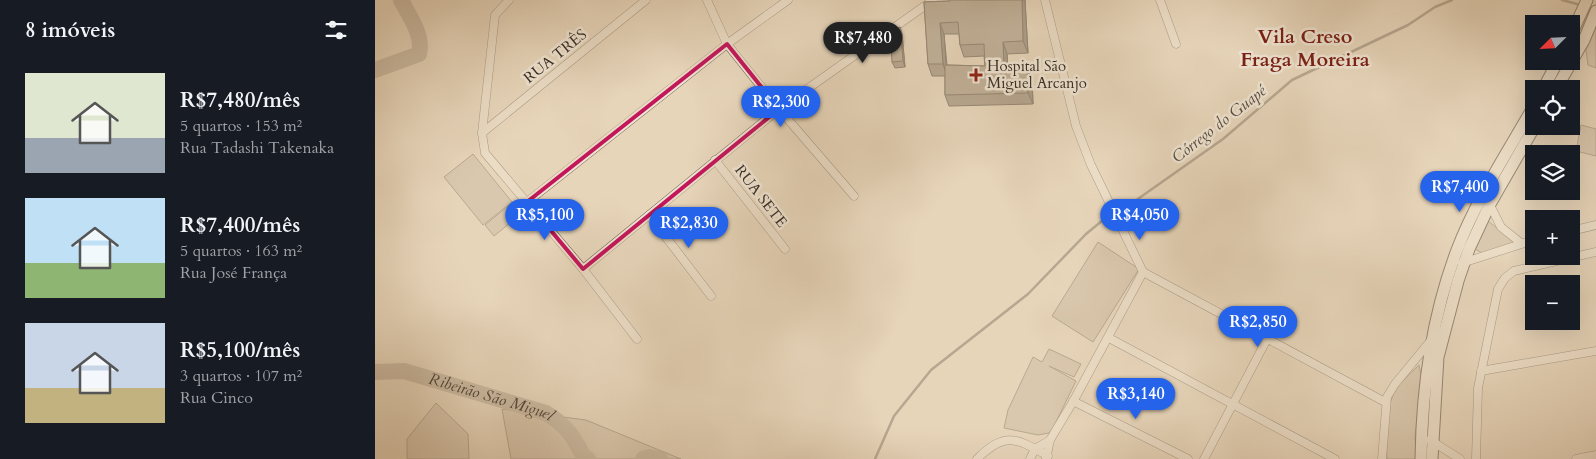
<!DOCTYPE html>
<html lang="pt">
<meta charset="utf-8">
<style>
body{margin:0;font-family:Cardo,serif;background:#20242c;color:#f1f3f6;height:100vh;display:flex;flex-direction:column;font-size:19px;white-space:nowrap}
*{box-sizing:border-box;margin:0}
p{font-size:16px;color:#9ea1a6}
.icon{flex:none;width:28px;height:28px;fill:none;stroke:currentColor;stroke-width:2;stroke-linecap:round;stroke-linejoin:round}
.map{position:relative;flex:1;overflow:hidden}
.sheet{display:flex;flex-direction:column;background:#171b24;width:375px}
.sheet>*{flex:none}
.needle{width:32px;rotate:246deg}
.fabs{position:absolute;left:1150px;top:15px;display:grid;gap:10px}
.fabs a{display:grid;place-items:center;width:55px;height:55px;border-radius:0px;background:#171b24;box-shadow:0 5px 20px #0002;font-size:25px}
.price{position:absolute;translate:-50% -42px;padding:0 11px;border-radius:18px;background:#2563eb;color:#fff;font-size:16px;line-height:32px;filter:drop-shadow(0 1px 2px #0008)}
.price::after{content:'';position:absolute;left:50%;top:30px;width:15px;height:11px;margin-left:-8px;background:inherit;clip-path:polygon(0 0,100% 0,50% 100%)}
.price.active{background:#222;color:#fff}
ul{padding:0;list-style:none}
li{display:flex;align-items:center;gap:15px;height:125px;padding:0 25px}
li span{display:grid;place-items:center;flex:none;width:140px;height:100px;border-radius:0px;color:#555}
li>.icon{margin-inline-start:auto}
span .icon{width:60px;height:60px;fill:#fffc;stroke-width:1}
li b{font-size:21px}
h2{display:flex;justify-content:space-between;align-items:center;height:60px;padding:0 25px;font-size:21px}
main{display:flex;flex:1;min-height:0}
.map>svg:first-child{display:block}
.green{fill:#c9b9a0;stroke:#807462}
.lines{fill:none;stroke-linecap:round;stroke-linejoin:round}
.stream{stroke:#7d705f;stroke-width:2.5}
.river{stroke:#ab9c87;stroke-width:16}
.street-casing{stroke:#63584a;stroke-width:9}
.secondary-casing{stroke:#372e24;stroke-width:13}
.street{stroke:#efe4d2;stroke-width:8}
.secondary{stroke:#efe4d2;stroke-width:11}
.wall{fill:#7e7262;stroke:#372e24;fill-rule:evenodd}
.shaded-wall{fill:#675d50;stroke:#372e24}
.building{fill:#938572;stroke:#372e24}
.marked{fill:none;stroke:#c2185b;stroke-width:4;stroke-linejoin:round}
.poi-dot{fill:#8f2418;stroke:#efe4d2;stroke-width:2}
.labels{text-anchor:middle;dominant-baseline:central;stroke-width:5;stroke-linejoin:round;paint-order:stroke}
.street-label{font-size:15px;fill:#372e24;stroke:#efe4d2}
.poi-label{font-size:15px;fill:#372e24;stroke:#efe4d2;text-anchor:start}
.water-label{font-size:16px;font-style:italic;fill:#544a3d;stroke:#efe4d2}
.district-label{font-size:20px;font-weight:bold;fill:#7a1f14;stroke:#efe4d2}
</style>
<main>
<section class="sheet">
<h2>8 imóveis<svg class="icon" aria-label="filters" viewBox="0 0 24 24"><path d="M4 7h16M4 17h16"/><circle cx="9" cy="7" r="2"/><circle cx="15" cy="17" r="2"/></svg></h2>
<ul>
<li><span style="background:linear-gradient(#dfe7d0 65%,#9aa5b1 0)"><svg class="icon" aria-label="home" viewBox="0 0 24 24"><path d="M3 11l9-7 9 7M6 9v11h12V9"/></svg></span><div><b>R$7,480/mês</b><p>5 quartos · 153 m²</p><p>Rua Tadashi Takenaka</p></div></li>
<li><span style="background:linear-gradient(#bfe0f5 65%,#8fb573 0)"><svg class="icon" aria-label="home" viewBox="0 0 24 24"><path d="M3 11l9-7 9 7M6 9v11h12V9"/></svg></span><div><b>R$7,400/mês</b><p>5 quartos · 163 m²</p><p>Rua José França</p></div></li>
<li><span style="background:linear-gradient(#c9d6e8 65%,#c2b280 0)"><svg class="icon" aria-label="home" viewBox="0 0 24 24"><path d="M3 11l9-7 9 7M6 9v11h12V9"/></svg></span><div><b>R$5,100/mês</b><p>3 quartos · 107 m²</p><p>Rua Cinco</p></div></li>
</ul>
</section>
<div class="map">
<svg width="1221" height="459" viewBox="0 0 1221 459">
<rect width="100%" height="100%" fill="#e7d5ba"/>
<filter id="stains"><feTurbulence type="fractalNoise" baseFrequency=".004" numOctaves="4"/><feColorMatrix values="0 0 0 0 .2 0 0 0 0 .09 0 0 0 0 .02 0 0 0 .5 -.17"/></filter>
<radialGradient id="worn" r=".72"><stop offset=".6" stop-color="#630" stop-opacity="0"/><stop offset="1" stop-color="#630" stop-opacity=".3"/></radialGradient>
<g class="green">
<path d="M 1221,27 L 1221,68 L 1213,65 L 1211,50 Z"/>
<path d="M 1206,125 L 1221,129 L 1221,156 L 1201,151 Z"/>
<path d="M 98,154 L 137,202 L 108,225 L 69,177 Z"/>
<path d="M 137,203 L 146,214 L 119,236 L 110,225 Z"/>
<path d="M 1112,220 L 1140,243 L 1107,253 L 1098,248 Z"/>
<path d="M 723,242 L 764,269 L 718,342 L 677,316 Z"/>
<path d="M 674,349 L 706,364 L 699,377 L 674,366 L 701,381 L 678,428 L 674,433 L 663,435 L 629,428 L 633,410 L 658,357 L 667,362 Z"/>
<path d="M 1044,365 L 1046,375 L 1040,438 L 1042,459 L 1012,459 C 1011,436 1009,404 1024,385 C 1030,378 1038,371 1044,365 Z"/>
<path d="M 61,403 L 93,434 L 94,459 L 32,459 L 32,439 Z"/>
<path d="M 127,409 L 211,420 L 306,459 L 136,459 Z"/>
</g>
<g class="lines">
<g class="stream">
<path d="M 1187,0 L 1206,5"/>
<path d="M 760,201 L 848,139 L 917,80 L 1033,25 L 1060,7 L 1077,0"/>
<path d="M 500,459 L 519,416 L 556,370 L 653,294 L 711,234 L 734,215"/>
</g>
<g class="river">
<path d="M 0,70 L 44,54 C 49,35 34,16 26,0"/>
<path id="s1" d="M 0,372 L 29,371 L 171,413 C 192,426 198,436 209,457 L 213,459"/>
<path d="M 268,459 L 274,457 L 285,459"/>
</g>
<defs>
<g id="street">
<path d="M 134,0 L 120,15 L 107,133 L 110,153 L 208,269 L 262,339"/>
<path d="M 332,0 L 352,44 L 404,109 L 479,196"/>
<path d="M 670,0 L 701,126 L 716,165 L 768,272"/>
<path d="M 785,0 L 801,44"/>
<path d="M 107,133 L 271,0"/>
<path d="M 340,160 L 410,249"/>
<path d="M 152,202 L 352,44 L 413,0"/>
<path d="M 1114,203 L 1126,227 L 1146,243"/>
<path d="M 274,215 L 336,296"/>
<path d="M 1196,231 L 1221,225"/>
<path d="M 1087,263 L 1159,240"/>
<path d="M 208,269 L 404,109 L 558,0"/>
<path d="M 768,272 L 1010,402"/>
<path d="M 734,338 L 960,459"/>
<path d="M 1106,371 L 1221,351"/>
<path d="M 698,401 L 813,459"/>
<path d="M 1055,440 L 1085,459"/>
<path d="M 602,459 C 630,431 641,438 673,456"/>
<path d="M 655,459 L 660,449 L 675,440"/>
<path d="M 671,459 L 675,440 L 699,400 L 768,272"/>
<path d="M 829,459 L 892,339"/>
<path d="M 1007,459 L 1012,397 L 1020,384 L 1057,339"/>
<path d="M 1101,459 L 1103,388 L 1123,289 L 1130,278 L 1139,271 L 1221,252"/>
<path d="M 1201,459 L 1221,455"/>
</g>
<g id="secondary">
<path d="M 1196,35 L 1212,0"/>
<path d="M 1168,89 L 1183,61"/>
<path d="M 1181,89 L 1209,40 L 1221,11"/>
<path d="M 1046,459 C 1047,389 1057,316 1082,250 C 1101,200 1132,153 1159,106"/>
<path d="M 1057,459 L 1063,357 L 1083,281 L 1094,249 L 1115,204 L 1160,126"/>
</g>
</defs>
<use href="#street" class="street-casing"/>
<use href="#secondary" class="secondary-casing"/>
<use href="#street" class="street"/>
<use href="#secondary" class="secondary"/>
</g>
<g class="wall">
<path d="M 575,0 L 650,0 L 653,53 L 632,54 L 633,67 L 657,78 L 658,104 L 574,106 L 570,95 L 570,76 L 557,76 L 553,64 L 549,2 L 575,1 ZM 569,34 L 584,34 L 585,45 L 589,57 L 609,56 L 610,66 L 572,65 Z"/>
<path d="M 525,27 L 527,34 L 530,67 L 520,68 L 517,62 Z"/>
</g>
<g class="shaded-wall">
<path d="M 647,0 L 650,0 L 650,1 L 653,53 L 648,41 Z"/>
<path d="M 565,23 L 569,34 L 572,76 L 568,64 Z"/>
<path d="M 525,27 L 527,34 L 530,67 L 528,61 Z"/>
<path d="M 628,42 L 632,54 L 633,79 L 629,67 Z"/>
<path d="M 652,66 L 657,78 L 658,104 L 653,93 Z"/>
</g>
<g class="building">
<path d="M 575,0 L 647,0 L 648,41 L 628,42 L 629,67 L 652,66 L 653,93 L 570,95 L 570,65 L 610,66 L 609,44 L 585,45 L 583,22 L 565,23 L 568,64 L 553,64 L 549,2 L 575,1 Z"/>
<path d="M 525,27 L 528,61 L 517,62 L 515,30 Z"/>
</g>
<path d="M0 0H1221V459H0ZM 352,44 L 404,109 L 208,269 L 152,202 Z" fill="#e7d5ba" fill-opacity=".55" fill-rule="evenodd"/>
<path class="marked" d="M 352,44 L 404,109 L 208,269 L 152,202 Z"/>
<path class="poi-dot" d="M598.5 67.5h5v5h5v5h-5v5h-5v-5h-5v-5h5z"/>
<g class="labels">
<g class="street-label">
<text transform="translate(180 56) rotate(-39)">RUA TRÊS</text>
<text transform="translate(386 196) rotate(52)">RUA SETE</text>
</g>
<g class="poi-label">
<text x="612" y="66">Hospital São<tspan x="612" dy="17">Miguel Arcanjo</tspan></text>
</g>
<g class="water-label">
<text transform="translate(844 124) rotate(-38)">Córrego do Guapé</text>
<text stroke="none"><textPath href="#s1" startOffset="120">Ribeirão São Miguel</textPath></text>
</g>
<g class="district-label">
<text x="930" y="36">Vila Creso<tspan x="930" dy="23">Fraga Moreira</tspan></text>
</g>
</g>
<rect width="100%" height="100%" filter="url(#stains)"/>
<rect width="100%" height="100%" fill="url(#worn)"/>
</svg>
<div class="fabs">
<a><svg class="needle" viewBox="-14 -14 28 28"><path d="M0-13l5 13h-10z" fill="#e53935"/><path d="M0 13l5-13h-10z" fill="#9ea1a6"/></svg></a>
<a><svg class="icon" aria-label="locate" viewBox="0 0 24 24"><circle cx="12" cy="12" r="6"/><path d="M12 2v4M12 18v4M2 12h4M18 12h4"/></svg></a>
<a><svg class="icon" aria-label="layers" viewBox="0 0 24 24"><path d="M12 4l9 5-9 5-9-5zM3 14l9 5 9-5"/></svg></a>
<a>+</a>
<a>−</a>
</div>
<b class="price active" style="left:488px;top:64px">R$7,480</b>
<b class="price" style="left:406px;top:128px">R$2,300</b>
<b class="price" style="left:1085px;top:213px">R$7,400</b>
<b class="price" style="left:170px;top:241px">R$5,100</b>
<b class="price" style="left:765px;top:241px">R$4,050</b>
<b class="price" style="left:314px;top:249px">R$2,830</b>
<b class="price" style="left:883px;top:348px">R$2,850</b>
<b class="price" style="left:761px;top:420px">R$3,140</b>
</div>
</main>
